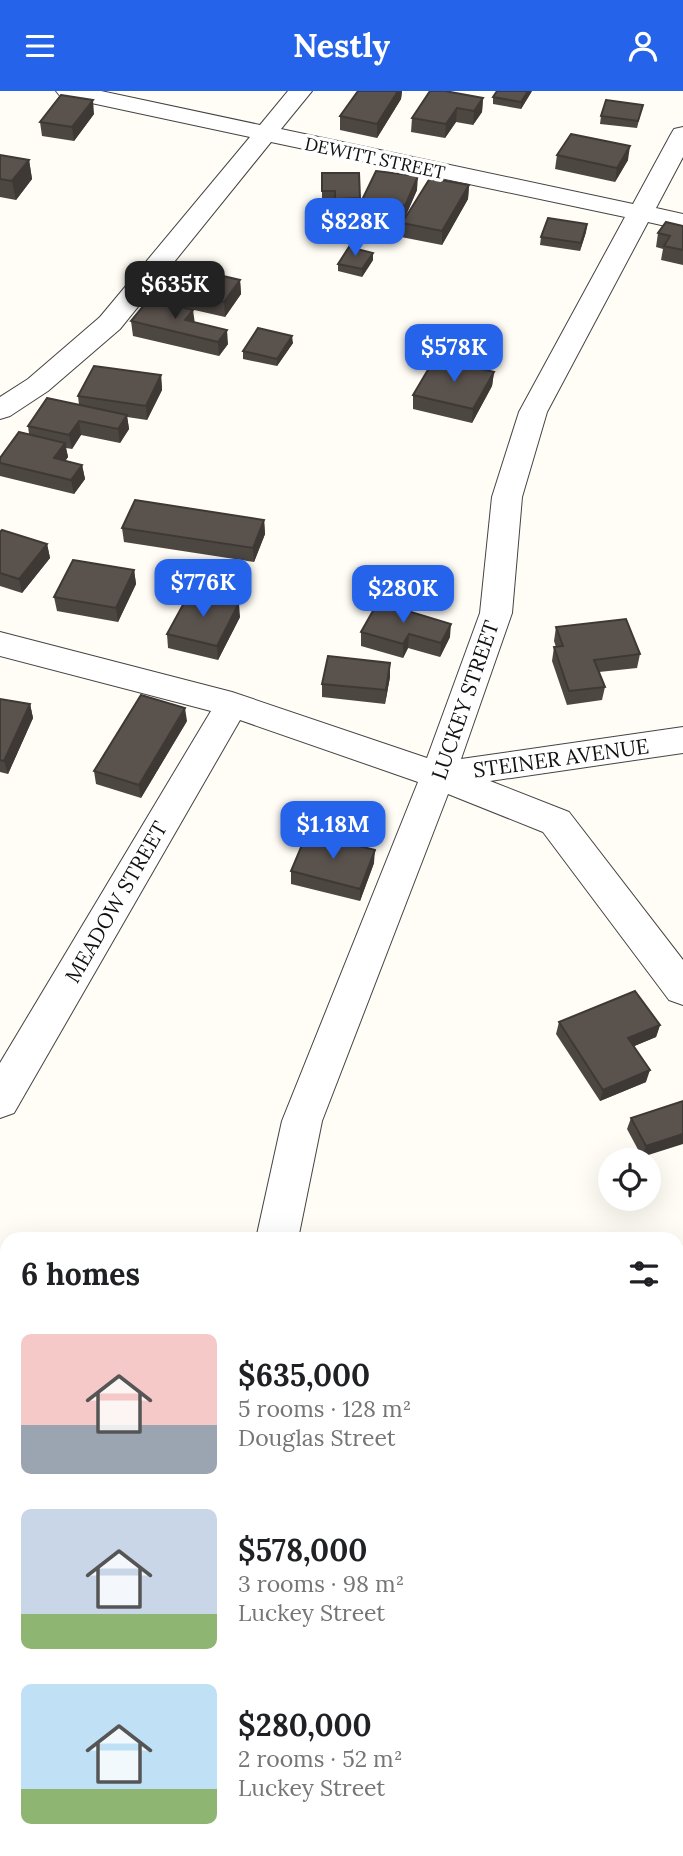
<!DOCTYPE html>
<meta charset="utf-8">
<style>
body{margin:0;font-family:Lora,serif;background:#f2f2f2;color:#202124;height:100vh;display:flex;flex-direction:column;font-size:26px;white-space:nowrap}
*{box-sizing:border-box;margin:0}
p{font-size:23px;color:#757577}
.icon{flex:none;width:38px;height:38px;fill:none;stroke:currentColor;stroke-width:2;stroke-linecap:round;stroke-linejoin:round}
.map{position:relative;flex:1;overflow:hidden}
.details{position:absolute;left:0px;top:1141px;width:684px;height:625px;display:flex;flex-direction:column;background:#fff;border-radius:21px 21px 0 0;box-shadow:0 7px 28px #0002}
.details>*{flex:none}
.tools{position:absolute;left:598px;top:1057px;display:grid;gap:14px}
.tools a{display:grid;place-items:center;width:63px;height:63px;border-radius:50%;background:#fff;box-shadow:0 7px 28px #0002;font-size:35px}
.price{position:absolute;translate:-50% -60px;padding:0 16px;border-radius:14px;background:#2563eb;color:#fff;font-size:23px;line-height:46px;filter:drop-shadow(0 2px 4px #0008)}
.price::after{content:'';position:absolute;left:50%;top:42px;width:21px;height:16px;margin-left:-10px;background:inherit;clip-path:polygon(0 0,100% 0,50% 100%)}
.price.current{background:#222;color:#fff}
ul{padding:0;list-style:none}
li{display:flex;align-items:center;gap:21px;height:175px;padding:0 21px}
li span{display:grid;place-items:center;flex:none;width:196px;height:140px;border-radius:10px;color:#555}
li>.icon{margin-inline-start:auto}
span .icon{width:84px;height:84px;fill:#fffc;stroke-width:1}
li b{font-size:30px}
h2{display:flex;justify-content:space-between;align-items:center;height:84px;padding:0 21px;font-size:30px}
header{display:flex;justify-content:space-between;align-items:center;height:91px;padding:0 21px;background:#2563eb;color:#fff;font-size:32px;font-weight:700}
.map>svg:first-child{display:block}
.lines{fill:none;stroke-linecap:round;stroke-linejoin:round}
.minor-casing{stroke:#444;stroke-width:2}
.minor{fill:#fff;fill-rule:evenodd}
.wall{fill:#4d4742}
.shaded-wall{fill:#3f3936}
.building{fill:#5a524d;stroke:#3f3936;stroke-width:2}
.labels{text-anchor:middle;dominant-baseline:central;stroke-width:7;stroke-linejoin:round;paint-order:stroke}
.far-street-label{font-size:18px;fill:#111;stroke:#fff}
.street-label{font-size:21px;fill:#111;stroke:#fff}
</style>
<header><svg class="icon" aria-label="menu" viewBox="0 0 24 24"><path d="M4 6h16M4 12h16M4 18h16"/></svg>Nestly<svg class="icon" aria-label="person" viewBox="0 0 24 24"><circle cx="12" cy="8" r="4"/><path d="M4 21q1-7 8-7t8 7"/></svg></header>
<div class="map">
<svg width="683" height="1765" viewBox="0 0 683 1765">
<rect width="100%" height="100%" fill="#fffdf5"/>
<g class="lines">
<defs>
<g id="minor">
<path d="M 56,0 L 101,0 L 260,34 L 288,0 L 312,0 L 281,38 L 633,113 L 671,43 L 674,38 L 683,36 L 683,66 L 656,117 L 683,123 L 683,139 L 648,131 L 547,321 L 522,406 L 512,522 L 461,668 L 683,636 L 683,662 L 490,690 L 569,721 L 683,869 L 683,914 L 669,909 L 543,741 L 448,703 L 322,1030 L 298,1148 L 256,1148 L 282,1030 L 418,691 L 240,629 L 14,1022 L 0,1027 L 0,972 L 211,620 L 0,565 L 0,541 L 232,601 L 427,667 L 480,522 L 492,406 L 519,321 L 625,126 L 271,51 L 120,238 L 48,300 L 10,325 L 0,328 L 0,306 L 28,288 L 100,226 L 250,46 L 68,7 L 60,5 Z"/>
<path d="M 446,1759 L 500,1759 L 503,1765 L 449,1765 Z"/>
</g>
</defs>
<use href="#minor" class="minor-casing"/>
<use href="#minor" class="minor"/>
</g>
<g class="wall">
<path d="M 358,0 L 402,0 L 401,8 L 377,47 L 340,39 L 340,25 Z"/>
<path d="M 497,0 L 532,0 L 521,18 L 493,13 L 493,6 Z"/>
<path d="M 483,7 L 482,21 L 473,34 L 456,31 L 445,47 L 411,41 L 412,27 Z"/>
<path d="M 641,21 L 637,37 L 600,33 L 601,25 Z"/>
<path d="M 94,23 L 74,50 L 42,45 L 40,31 Z"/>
<path d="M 0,64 L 29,69 L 32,88 L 16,109 L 0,106 Z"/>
<path d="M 557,64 L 628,69 L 615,91 L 555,78 Z"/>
<path d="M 322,82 L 359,82 L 360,115 L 335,115 L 335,108 L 322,108 Z"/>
<path d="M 469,94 L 468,108 L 442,154 L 401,146 L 402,132 L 403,129 L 362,123 L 362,109 L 417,99 L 406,124 Z"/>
<path d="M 587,133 L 586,141 L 580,160 L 540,154 L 541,146 Z"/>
<path d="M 683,135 L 683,174 L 661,169 L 663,158 L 656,156 L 658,142 Z"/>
<path d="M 373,169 L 362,186 L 338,180 L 338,173 Z"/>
<path d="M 240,189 L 241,203 L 225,226 L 155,210 L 153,195 Z"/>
<path d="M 131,230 L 194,232 L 228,253 L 219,265 L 133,245 Z"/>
<path d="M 293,252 L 277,275 L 243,268 L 243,260 Z"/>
<path d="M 494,281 L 492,295 L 472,332 L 413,318 L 413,304 Z"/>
<path d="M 161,284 L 162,299 L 147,329 L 127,326 L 129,338 L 120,352 L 81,344 L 72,358 L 66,357 L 68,366 L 65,370 L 82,374 L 85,388 L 74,403 L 0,385 L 0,367 L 29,343 L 28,335 L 79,314 L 78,305 Z"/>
<path d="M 264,429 L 265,443 L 254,471 L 124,451 L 122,437 Z"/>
<path d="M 0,441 L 47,453 L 50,467 L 22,502 L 0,495 Z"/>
<path d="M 134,479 L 136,493 L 118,531 L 57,520 L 54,506 Z"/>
<path d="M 378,511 L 450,546 L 440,566 L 408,557 L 403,567 L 361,555 L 361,541 Z"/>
<path d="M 240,526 L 218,569 L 168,557 L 167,543 Z"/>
<path d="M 556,536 L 640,563 L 637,577 L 599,581 L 605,596 L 602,609 L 567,614 L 552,570 L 554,556 L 556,556 L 554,550 Z"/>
<path d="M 390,572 L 390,586 L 385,613 L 322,606 L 322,593 Z"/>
<path d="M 0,608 L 30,613 L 33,627 L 8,683 L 0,681 Z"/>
<path d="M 187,630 L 141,707 L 96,693 L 94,680 Z"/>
<path d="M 374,772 L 360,810 L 291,793 L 291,780 Z"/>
<path d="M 559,931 L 660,934 L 656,946 L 634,955 L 646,991 L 600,1010 L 556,943 Z"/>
<path d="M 683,1010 L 642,1066 L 627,1038 L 631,1027 Z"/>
</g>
<g class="shaded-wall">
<path d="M 398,0 L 402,0 L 401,8 L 377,47 L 377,33 Z"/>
<path d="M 528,0 L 532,0 L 521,18 L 521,11 Z"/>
<path d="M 483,7 L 482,21 L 473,34 L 474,20 Z"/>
<path d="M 93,9 L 94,23 L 74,50 L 72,36 Z"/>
<path d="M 457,17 L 456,31 L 445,47 L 446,33 Z"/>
<path d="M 630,55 L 628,69 L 615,91 L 617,77 Z"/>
<path d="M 29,69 L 32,88 L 16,109 L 12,90 Z"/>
<path d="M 418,85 L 417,99 L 404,129 L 405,115 Z"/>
<path d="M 469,94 L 468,108 L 442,154 L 442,140 Z"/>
<path d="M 587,133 L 586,141 L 580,160 L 581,152 Z"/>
<path d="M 373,162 L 373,169 L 362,186 L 362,178 Z"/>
<path d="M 240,189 L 241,203 L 225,226 L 224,211 Z"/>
<path d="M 193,219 L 195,233 L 185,229 Z"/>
<path d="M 227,239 L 228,253 L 219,265 L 218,251 Z"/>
<path d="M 292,245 L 293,252 L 277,275 L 277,268 Z"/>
<path d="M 494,281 L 492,295 L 472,332 L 473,318 Z"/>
<path d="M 161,284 L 162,299 L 147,329 L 146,315 Z"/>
<path d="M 127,324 L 129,338 L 120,352 L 118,338 Z"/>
<path d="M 79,330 L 81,344 L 72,358 L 69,344 Z"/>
<path d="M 65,352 L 68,366 L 57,382 L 54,367 Z"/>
<path d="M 82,374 L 85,388 L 74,403 L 71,389 Z"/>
<path d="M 264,429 L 265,443 L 254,471 L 253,457 Z"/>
<path d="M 47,453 L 50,467 L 22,502 L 19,488 Z"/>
<path d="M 134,479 L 136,493 L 118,531 L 116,517 Z"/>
<path d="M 239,512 L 240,526 L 218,569 L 217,555 Z"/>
<path d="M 451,533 L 450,546 L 440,566 L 441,552 Z"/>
<path d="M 409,543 L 408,557 L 403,567 L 403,553 Z"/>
<path d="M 390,572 L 390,586 L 385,613 L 386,599 Z"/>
<path d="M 30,613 L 33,627 L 8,683 L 4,670 Z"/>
<path d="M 185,617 L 187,630 L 141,707 L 139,694 Z"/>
<path d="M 375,759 L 374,772 L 360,810 L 360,798 Z"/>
<path d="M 660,934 L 656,946 L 625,959 L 628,947 Z"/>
<path d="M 650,979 L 646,991 L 600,1010 L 603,999 Z"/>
<path d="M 683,1043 L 683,1053 L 642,1066 L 646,1055 Z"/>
</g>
<g class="building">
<path d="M 358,0 L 398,0 L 377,33 L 340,25 Z"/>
<path d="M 430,0 L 445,0 L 483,7 L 474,20 L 457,17 L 446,33 L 412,27 Z"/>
<path d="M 497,0 L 528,0 L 521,11 L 493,6 Z"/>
<path d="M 61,4 L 93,9 L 72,36 L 40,31 Z"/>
<path d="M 606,9 L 643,14 L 638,30 L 601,25 Z"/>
<path d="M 571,43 L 630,55 L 617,77 L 557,64 Z"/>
<path d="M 0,64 L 29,69 L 12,90 L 0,88 Z"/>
<path d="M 376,80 L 418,85 L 405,115 L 362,109 Z"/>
<path d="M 322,82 L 359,82 L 360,107 L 335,108 L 335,100 L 322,100 Z"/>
<path d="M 430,87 L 469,94 L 442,140 L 402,132 Z"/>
<path d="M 548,127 L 587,133 L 581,152 L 541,146 Z"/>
<path d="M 666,131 L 683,135 L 683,159 L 664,155 L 670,145 L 658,142 Z"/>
<path d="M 349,156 L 373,162 L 362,178 L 338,173 Z"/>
<path d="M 171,173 L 240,189 L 224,211 L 153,195 Z"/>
<path d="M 149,208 L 193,219 L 185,229 L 227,239 L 218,251 L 131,230 Z"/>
<path d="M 258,237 L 292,245 L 277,268 L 243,260 Z"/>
<path d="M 435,267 L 494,281 L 473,318 L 413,304 Z"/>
<path d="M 94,275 L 161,284 L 146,315 L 78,305 Z"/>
<path d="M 47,307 L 127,324 L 118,338 L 79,330 L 69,344 L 28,335 Z"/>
<path d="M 19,341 L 65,352 L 54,367 L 82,374 L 71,389 L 0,372 L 0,367 Z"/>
<path d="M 135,409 L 264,429 L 253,457 L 122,437 Z"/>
<path d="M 2,439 L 47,453 L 19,488 L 0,482 L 0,441 Z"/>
<path d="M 73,469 L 134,479 L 116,517 L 54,506 Z"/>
<path d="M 190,501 L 239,512 L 217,555 L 167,543 Z"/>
<path d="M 378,511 L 451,533 L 441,552 L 409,543 L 403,553 L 361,541 Z"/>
<path d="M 626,528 L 640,563 L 594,569 L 605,596 L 569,600 L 554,556 L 563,555 L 556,536 Z"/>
<path d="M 328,565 L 390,572 L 386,599 L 322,593 Z"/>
<path d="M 141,604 L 185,617 L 139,694 L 94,680 Z"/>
<path d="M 0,608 L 30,613 L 4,670 L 0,669 Z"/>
<path d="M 307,742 L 375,759 L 360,798 L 291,780 Z"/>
<path d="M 635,900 L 660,934 L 628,947 L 650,979 L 603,999 L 559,931 Z"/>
<path d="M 683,1010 L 683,1043 L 646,1055 L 631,1027 Z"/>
</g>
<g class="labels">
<g class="far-street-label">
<text transform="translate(375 67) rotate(12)">DEWITT STREET</text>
</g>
<g class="street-label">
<text transform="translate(465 609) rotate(-71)">LUCKEY STREET</text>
<text transform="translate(561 667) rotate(-8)">STEINER AVENUE</text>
<text transform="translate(116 811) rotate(-60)">MEADOW STREET</text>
</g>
</g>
</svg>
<div class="tools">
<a><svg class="icon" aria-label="locate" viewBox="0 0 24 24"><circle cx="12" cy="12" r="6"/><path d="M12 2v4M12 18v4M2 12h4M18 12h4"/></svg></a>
</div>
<b class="price" style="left:355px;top:167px">$828K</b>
<b class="price current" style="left:175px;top:230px">$635K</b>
<b class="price" style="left:454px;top:293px">$578K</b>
<b class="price" style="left:203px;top:528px">$776K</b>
<b class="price" style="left:403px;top:534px">$280K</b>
<b class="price" style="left:333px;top:770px">$1.18M</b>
<section class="details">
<h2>6 homes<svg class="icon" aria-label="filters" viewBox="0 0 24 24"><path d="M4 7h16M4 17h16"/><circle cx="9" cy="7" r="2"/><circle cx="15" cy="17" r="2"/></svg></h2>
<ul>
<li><span style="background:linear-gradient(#f6c9c9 65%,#9aa5b1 0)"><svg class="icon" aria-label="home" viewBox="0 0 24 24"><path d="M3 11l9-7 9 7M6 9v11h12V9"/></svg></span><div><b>$635,000</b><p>5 rooms · 128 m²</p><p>Douglas Street</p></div></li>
<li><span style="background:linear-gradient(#c9d6e8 75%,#8fb573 0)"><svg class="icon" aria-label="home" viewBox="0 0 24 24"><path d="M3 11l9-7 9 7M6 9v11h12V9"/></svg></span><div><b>$578,000</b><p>3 rooms · 98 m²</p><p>Luckey Street</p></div></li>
<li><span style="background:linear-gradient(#bfe0f5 75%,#8fb573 0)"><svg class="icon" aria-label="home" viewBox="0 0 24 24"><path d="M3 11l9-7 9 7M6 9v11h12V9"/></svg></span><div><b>$280,000</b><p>2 rooms · 52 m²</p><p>Luckey Street</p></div></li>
</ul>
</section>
</div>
